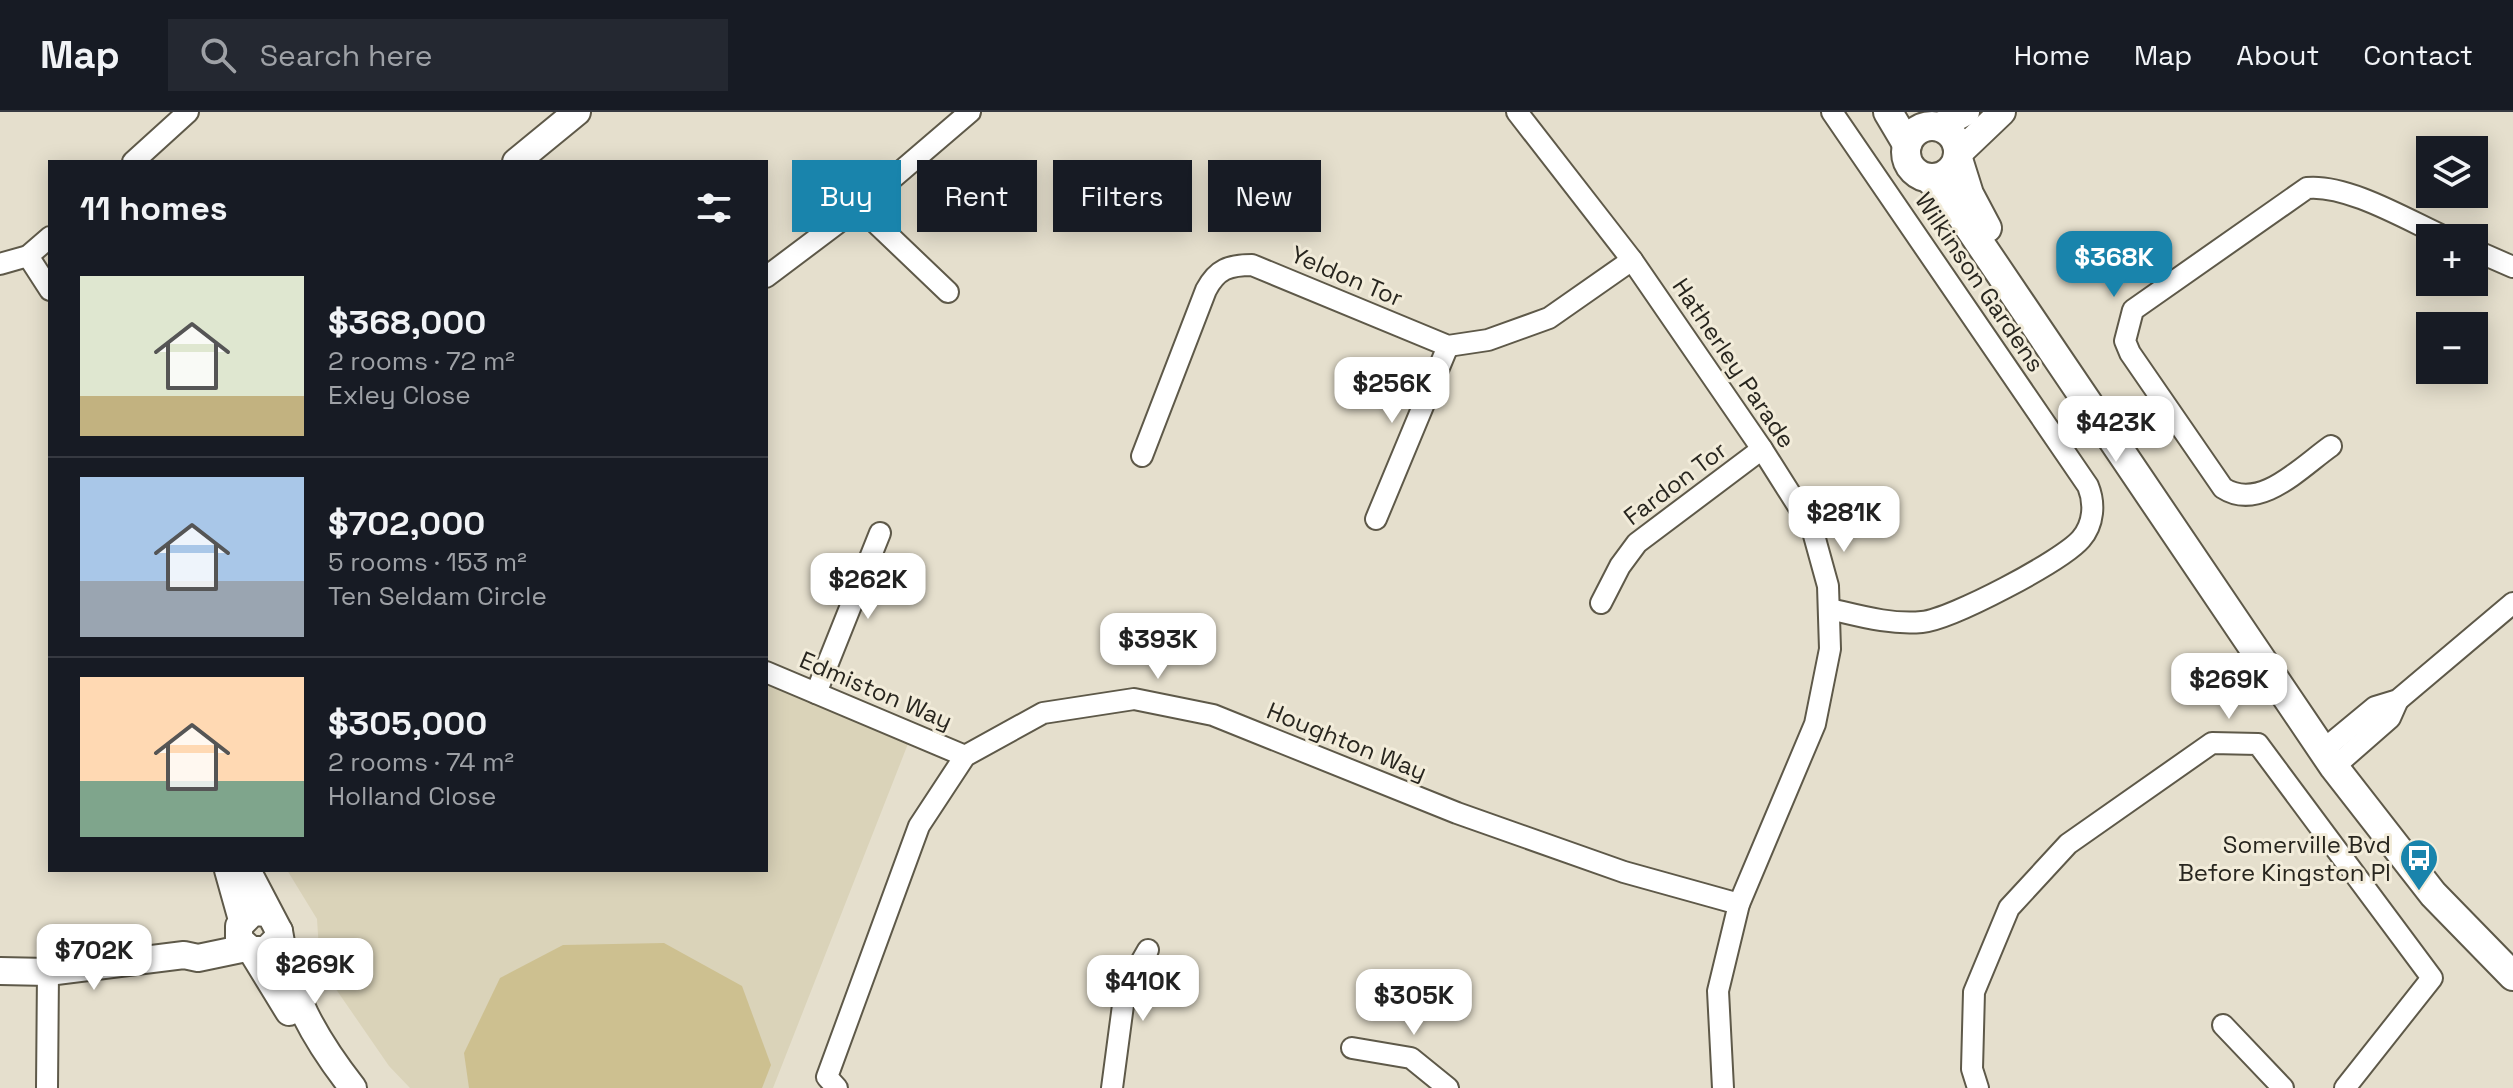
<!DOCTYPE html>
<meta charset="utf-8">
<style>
body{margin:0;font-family:"Space Grotesk",sans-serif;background:#242831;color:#f1f3f6;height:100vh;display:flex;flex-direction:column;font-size:30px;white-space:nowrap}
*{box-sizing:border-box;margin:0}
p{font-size:26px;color:#9ea1a6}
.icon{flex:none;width:44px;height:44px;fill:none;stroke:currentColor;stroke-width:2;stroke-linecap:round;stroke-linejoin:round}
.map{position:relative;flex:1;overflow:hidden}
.sheet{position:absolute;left:48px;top:48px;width:720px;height:712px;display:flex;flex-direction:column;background:#171b24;border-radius:0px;box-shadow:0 4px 20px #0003}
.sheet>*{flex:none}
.hud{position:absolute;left:792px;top:48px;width:760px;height:72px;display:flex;gap:16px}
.tools{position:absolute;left:2416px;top:24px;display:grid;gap:16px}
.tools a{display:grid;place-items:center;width:72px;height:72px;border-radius:0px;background:#171b24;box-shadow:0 4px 20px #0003;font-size:40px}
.price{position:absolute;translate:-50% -68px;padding:0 18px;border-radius:16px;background:#fff;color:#222;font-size:26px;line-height:52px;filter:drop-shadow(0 2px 4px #0008)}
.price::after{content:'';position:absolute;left:50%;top:48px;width:24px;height:18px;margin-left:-12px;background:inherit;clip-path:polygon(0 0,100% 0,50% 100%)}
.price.on{background:#1984ac;color:#fff}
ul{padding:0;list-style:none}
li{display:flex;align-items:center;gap:24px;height:200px;padding:0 32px}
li+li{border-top:2px solid #363941}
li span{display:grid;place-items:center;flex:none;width:224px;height:160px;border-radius:0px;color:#555}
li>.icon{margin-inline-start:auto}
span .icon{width:96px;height:96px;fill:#fffc;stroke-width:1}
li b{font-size:34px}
h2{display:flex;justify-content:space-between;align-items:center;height:96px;padding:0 32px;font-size:34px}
.tag{padding:0 28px;border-radius:0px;background:#171b24;box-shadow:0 4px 20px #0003;font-size:28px;line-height:72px}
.tag.on{background:#1984ac;color:#fff}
header{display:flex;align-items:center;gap:48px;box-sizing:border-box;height:112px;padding:0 40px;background:#171b24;border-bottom:2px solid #363941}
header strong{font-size:38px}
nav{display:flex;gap:44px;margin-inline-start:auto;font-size:28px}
.search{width:560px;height:72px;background:#242831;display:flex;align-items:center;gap:20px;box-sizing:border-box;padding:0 28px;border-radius:0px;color:#9ea1a6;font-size:30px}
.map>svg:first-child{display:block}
.built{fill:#dad3b9}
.green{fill:#cdc090}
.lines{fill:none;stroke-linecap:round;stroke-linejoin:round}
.minor-casing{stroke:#5e5949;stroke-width:24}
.tertiary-casing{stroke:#5e5949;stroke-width:30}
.secondary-casing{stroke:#5e5949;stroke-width:32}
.minor{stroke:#fff;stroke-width:20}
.tertiary{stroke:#fff;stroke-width:26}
.secondary{stroke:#fff;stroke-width:28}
.labels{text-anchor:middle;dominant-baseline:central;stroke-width:6;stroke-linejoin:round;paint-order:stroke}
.street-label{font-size:24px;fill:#28261f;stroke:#f2ecda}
.poi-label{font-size:24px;fill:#28261f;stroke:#f2ecda;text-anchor:end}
</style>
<header>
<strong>Map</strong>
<div class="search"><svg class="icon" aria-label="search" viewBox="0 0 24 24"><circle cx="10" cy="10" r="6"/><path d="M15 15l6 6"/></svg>Search here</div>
<nav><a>Home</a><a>Map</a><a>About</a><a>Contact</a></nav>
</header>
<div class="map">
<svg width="2513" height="976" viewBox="0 0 2513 976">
<rect width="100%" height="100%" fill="#e5dfcd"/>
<path class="built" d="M 766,561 L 913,619 L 773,976 L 410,976 L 389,954 L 320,854 L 317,807 L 287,758 L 766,758 Z"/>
<path class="green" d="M 664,831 L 742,874 L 771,953 L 762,976 L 469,976 L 464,941 L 500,866 L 563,833 Z"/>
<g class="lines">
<defs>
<g id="minor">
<path d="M 1517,0 L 1632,148 L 1762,337 L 1812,416 L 1828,474 L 1830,537 L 1815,612 L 1739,792 L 1718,879 L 1723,976"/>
<path d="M 133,50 L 188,0"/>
<path d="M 859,95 L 948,180"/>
<path d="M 2474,138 L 2513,155"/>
<path d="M 28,144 L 50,178"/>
<path d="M 0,152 L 28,144 L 50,125"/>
<path d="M 766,165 L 859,95 L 970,0"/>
<path d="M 2331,334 C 2301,355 2260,400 2223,376 L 2130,241 L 2125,229 L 2133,198 L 2307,76 C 2348,72 2409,109 2447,126"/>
<path d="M 1142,344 L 1206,178 C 1217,157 1229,153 1252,153 L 1448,234 L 1488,228 L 1549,206 L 1632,148"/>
<path d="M 1376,407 L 1448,234"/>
<path d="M 1601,491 L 1620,454 L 1637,431 L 1762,337"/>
<path d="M 1830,497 C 1860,504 1891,513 1922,510 C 1952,507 2062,449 2081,427 C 2094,412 2095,391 2088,374 L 1832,0"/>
<path d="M 766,560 L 965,644"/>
<path d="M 816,581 L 880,421"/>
<path d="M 2323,638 L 2375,595 L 2398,588 L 2513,491"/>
<path d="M 2334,655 L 2390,606 L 2398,588"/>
<path d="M 2223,913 L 2283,976"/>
<path d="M 1352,936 L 1411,946 L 1448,976"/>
<path d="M 47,976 L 48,860"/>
<path d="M 837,976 L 827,965 L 919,714 L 965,644 L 1043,601 L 1134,587 L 1213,603 L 1457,701 L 1624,760 L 1739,792"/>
<path d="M 1112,976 L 1125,878 L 1148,838"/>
<path d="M 1978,976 L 1972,957 L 1974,880 L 2009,796 L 2068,732 L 2212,631 L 2258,632 L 2432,866 L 2345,976"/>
</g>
<g id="tertiary">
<path d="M 1940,14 L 1966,0"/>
<path d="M 1959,41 L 2002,0"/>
<path d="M 516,50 L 577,0"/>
<path d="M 228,758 L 242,808"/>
<path d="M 247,758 L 279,819 L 277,827 L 266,838 L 251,838 L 239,827 L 239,814 L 253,800 L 266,801"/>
<path d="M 279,819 C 287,879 316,929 353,976"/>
<path d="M 251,838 L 289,900"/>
<path d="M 0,859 L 48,860 L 184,843 L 198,846 L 246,836"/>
</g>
<g id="secondary">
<path d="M 1888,0 L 1907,32"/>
<circle cx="1932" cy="40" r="26"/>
<path d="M 1958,47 L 1969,82 L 1987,116"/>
<path d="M 1929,66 L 1958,99 L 2334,655 L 2433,782 L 2513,864"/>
</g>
</defs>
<use href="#minor" class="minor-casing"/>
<use href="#tertiary" class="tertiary-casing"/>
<use href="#secondary" class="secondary-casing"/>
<use href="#minor" class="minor"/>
<use href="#tertiary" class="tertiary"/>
<use href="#secondary" class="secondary"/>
</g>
<defs>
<symbol id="bus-pin" viewBox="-11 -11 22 30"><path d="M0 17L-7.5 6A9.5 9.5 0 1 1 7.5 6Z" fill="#1984ac" stroke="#f2ecda"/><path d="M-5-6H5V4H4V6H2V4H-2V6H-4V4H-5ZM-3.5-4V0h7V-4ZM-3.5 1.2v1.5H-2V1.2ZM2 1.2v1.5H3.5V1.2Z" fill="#fff"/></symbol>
</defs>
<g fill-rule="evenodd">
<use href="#bus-pin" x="2397" y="724" width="44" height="60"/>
</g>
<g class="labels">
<g class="street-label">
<text transform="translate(1347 164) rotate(23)">Yeldon Tor</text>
<text transform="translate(1980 170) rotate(56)">Wilkinson Gardens</text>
<text transform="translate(1734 251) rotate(56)">Hatherley Parade</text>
<text transform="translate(1675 371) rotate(-37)">Fardon Tor</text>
<text transform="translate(876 578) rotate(23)">Edmiston Way</text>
<text transform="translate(1347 629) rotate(22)">Houghton Way</text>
</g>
<g class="poi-label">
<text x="2391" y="732">Somerville Bvd<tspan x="2391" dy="28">Before Kingston Pl</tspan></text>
</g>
</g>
</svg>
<div class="tools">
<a><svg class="icon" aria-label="layers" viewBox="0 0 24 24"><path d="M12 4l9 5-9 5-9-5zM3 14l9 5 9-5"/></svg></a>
<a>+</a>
<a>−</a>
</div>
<b class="price on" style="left:2114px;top:187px">$368K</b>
<b class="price" style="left:1392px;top:313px">$256K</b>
<b class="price" style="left:2116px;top:352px">$423K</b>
<b class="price" style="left:1844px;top:442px">$281K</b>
<b class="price" style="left:868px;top:509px">$262K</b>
<b class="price" style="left:1158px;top:569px">$393K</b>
<b class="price" style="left:2229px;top:609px">$269K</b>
<b class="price" style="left:94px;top:880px">$702K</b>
<b class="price" style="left:315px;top:894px">$269K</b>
<b class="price" style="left:1143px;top:911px">$410K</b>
<b class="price" style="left:1414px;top:925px">$305K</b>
<div class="hud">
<a class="tag on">Buy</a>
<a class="tag">Rent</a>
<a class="tag">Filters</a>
<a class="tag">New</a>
</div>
<section class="sheet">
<h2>11 homes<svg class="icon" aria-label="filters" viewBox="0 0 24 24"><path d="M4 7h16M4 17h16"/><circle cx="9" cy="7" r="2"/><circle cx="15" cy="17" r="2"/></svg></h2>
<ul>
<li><span style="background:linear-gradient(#dfe7d0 75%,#c2b280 0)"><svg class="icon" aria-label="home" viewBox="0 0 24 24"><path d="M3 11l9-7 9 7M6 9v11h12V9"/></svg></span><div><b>$368,000</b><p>2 rooms · 72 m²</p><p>Exley Close</p></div></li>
<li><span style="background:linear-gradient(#a9c7e8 65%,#9aa5b1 0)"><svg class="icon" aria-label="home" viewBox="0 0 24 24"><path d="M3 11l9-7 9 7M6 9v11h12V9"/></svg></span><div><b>$702,000</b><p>5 rooms · 153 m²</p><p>Ten Seldam Circle</p></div></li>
<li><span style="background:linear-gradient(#ffd9b3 65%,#7fa58c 0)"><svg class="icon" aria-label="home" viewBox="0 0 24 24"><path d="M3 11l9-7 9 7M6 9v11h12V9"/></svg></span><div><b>$305,000</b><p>2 rooms · 74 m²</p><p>Holland Close</p></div></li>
</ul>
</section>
</div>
